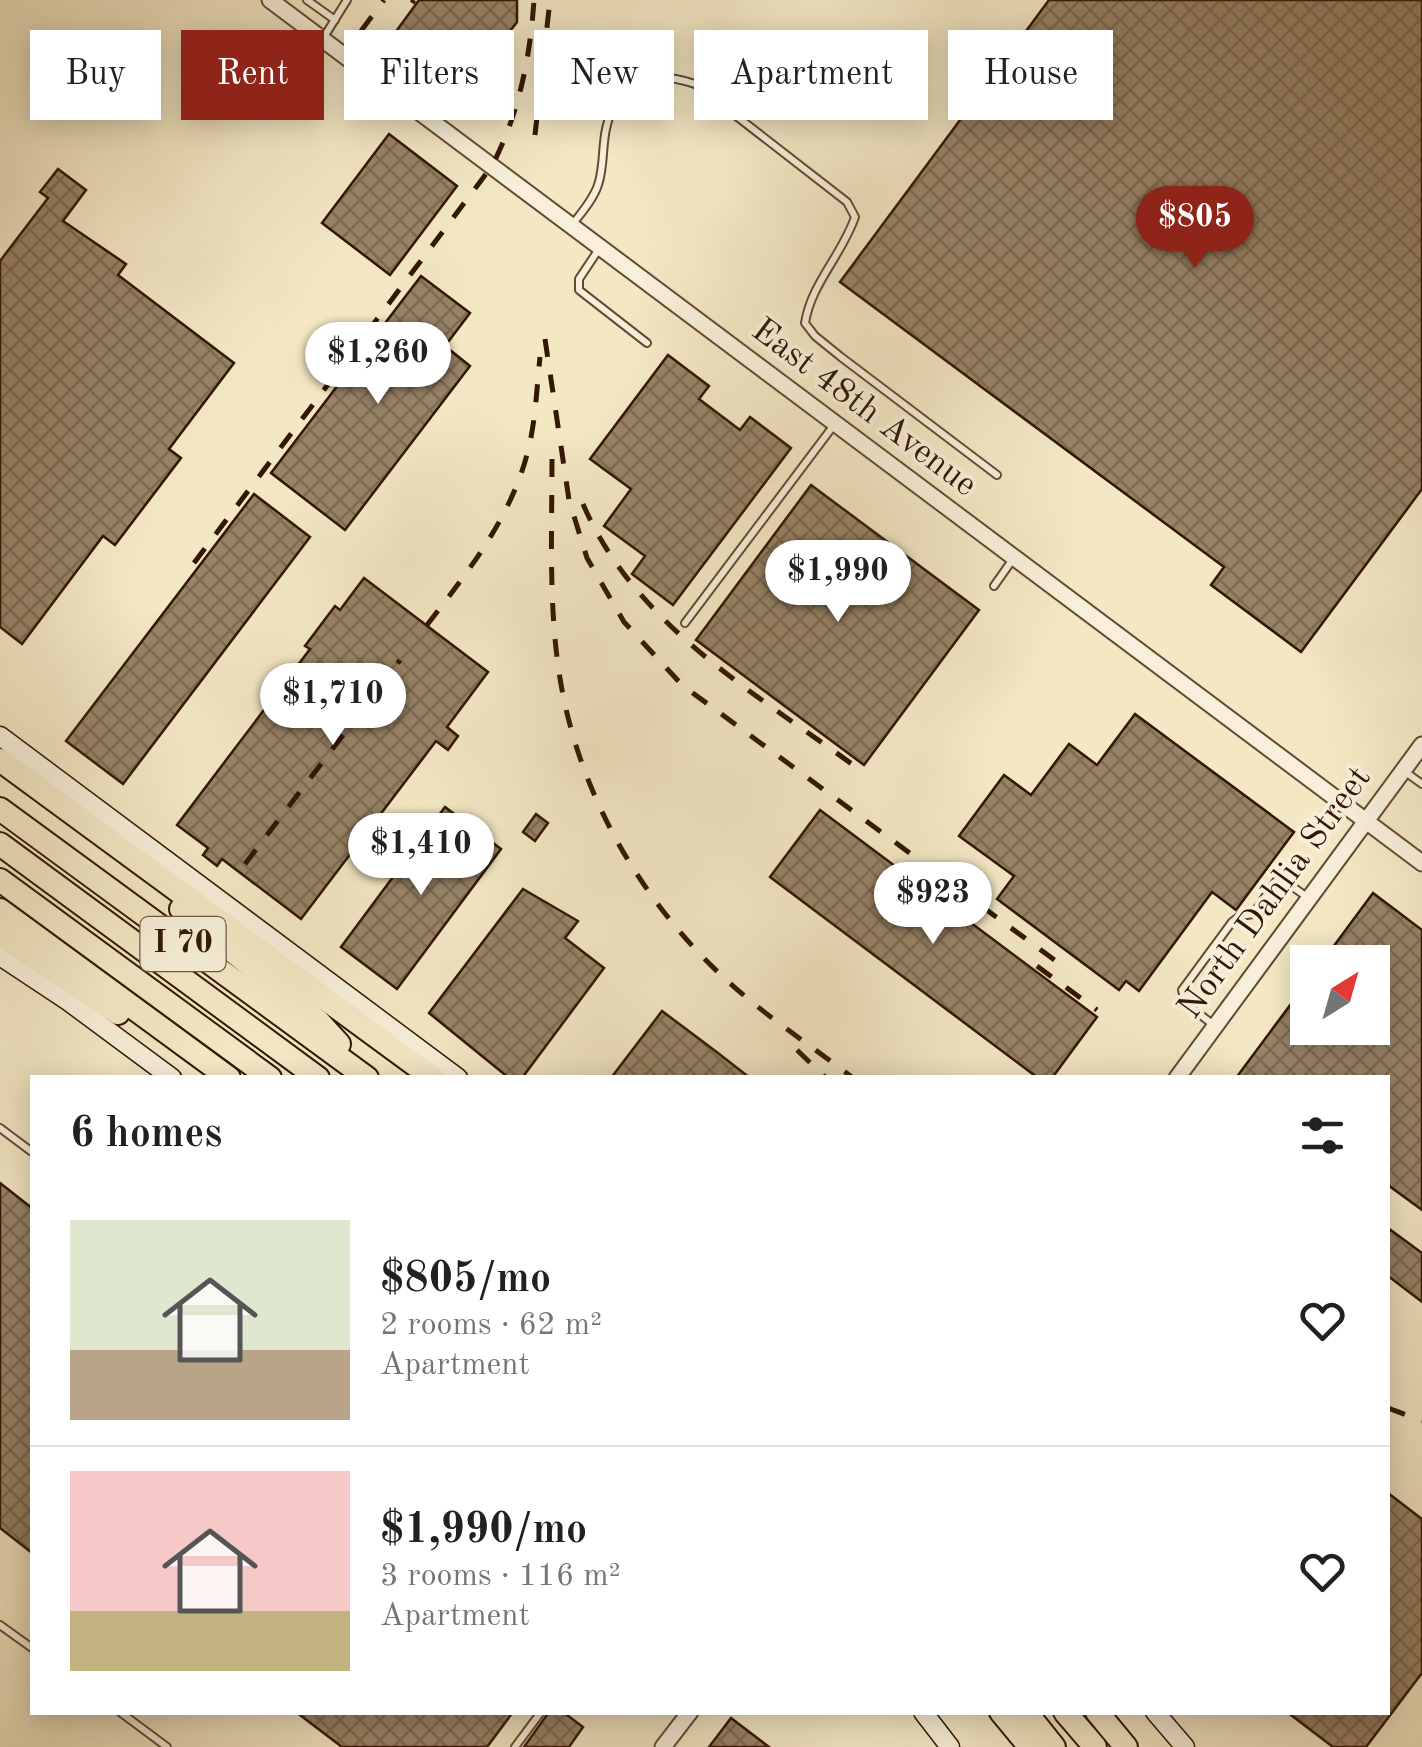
<!DOCTYPE html>
<meta charset="utf-8">
<style>
body{margin:0;font-family:"Old Standard TT",serif;background:#f6f6f6;color:#202124;height:100vh;display:flex;flex-direction:column;font-size:38px;white-space:nowrap}
*{box-sizing:border-box;margin:0}
p{font-size:32px;color:#757577}
.icon{flex:none;width:55px;height:55px;fill:none;stroke:currentColor;stroke-width:2;stroke-linecap:round;stroke-linejoin:round}
.map{position:relative;flex:1;overflow:hidden}
.sheet{position:absolute;left:30px;top:1075px;width:1360px;height:640px;display:flex;flex-direction:column;background:#fff;border-radius:0px;box-shadow:0 5px 25px #0003}
.sheet>*{flex:none}
.top-card{position:absolute;left:30px;top:30px;width:1362px;height:90px;display:flex;gap:20px}
.needle{width:65px;rotate:37deg}
.buttons{position:absolute;left:1290px;top:945px;display:grid;gap:20px}
.buttons a{display:grid;place-items:center;width:100px;height:100px;border-radius:0px;background:#fff;box-shadow:0 5px 25px #0003;font-size:50px}
.price{position:absolute;translate:-50% -85px;padding:0 22px;border-radius:35px;background:#fff;color:#222;font-size:32px;line-height:65px;filter:drop-shadow(0 2px 5px #0008)}
.price::after{content:'';position:absolute;left:50%;top:60px;width:30px;height:22px;margin-left:-15px;background:inherit;clip-path:polygon(0 0,100% 0,50% 100%)}
.price.active{background:#8f2418;color:#fff}
ul{padding:0;list-style:none}
li{display:flex;align-items:center;gap:30px;height:250px;padding:0 40px}
li+li{border-top:2px solid #e0e0e0}
li span{display:grid;place-items:center;flex:none;width:280px;height:200px;border-radius:0px;color:#555}
li>.icon{margin-inline-start:auto}
span .icon{width:120px;height:120px;fill:#fffc;stroke-width:1}
li b{font-size:42px}
h2{display:flex;justify-content:space-between;align-items:center;height:120px;padding:0 40px;font-size:42px}
.chip{padding:0 35px;border-radius:0px;background:#fff;box-shadow:0 5px 25px #0003;font-size:35px;line-height:90px}
.chip.active{background:#8f2418;color:#fff}
.map>svg:first-child{display:block}
.building{fill:url(#building-cross-hatch);stroke:#331703;stroke-width:2.5}
.lines{fill:none;stroke-linecap:round;stroke-linejoin:round}
.service-casing{stroke:#634b33;stroke-width:10}
.tertiary-casing{stroke:#634b33;stroke-width:19}
.secondary-casing{stroke:#331703;stroke-width:21}
.motorway-casing{stroke:#331703;stroke-width:26}
.service{stroke:#f7efd9;stroke-width:6}
.tertiary{stroke:#f7efd9;stroke-width:15}
.secondary{stroke:#f7efd9;stroke-width:18}
.motorway{stroke:#f3e7c4;stroke-width:22}
.rail{stroke:#331703;stroke-width:5;stroke-dasharray:18 18;stroke-linecap:butt}
.labels{text-anchor:middle;dominant-baseline:central;stroke-width:8;stroke-linejoin:round;paint-order:stroke}
.shield{fill:#f7efd9;stroke:#6e5843;stroke-width:2.5}
.shield-label{font-size:32px;font-weight:bold;fill:#331703}
.street-label{font-size:35px;fill:#331703;stroke:#f7efd9}
</style>
<div class="map">
<svg width="1422" height="1747" viewBox="0 0 1422 1747">
<defs>
<pattern id="building-cross-hatch" width="8" height="8" patternUnits="userSpaceOnUse" patternTransform="scale(2.5)"><rect width="8" height="8" fill="#978367"/><path d="M0 0l8 8M0 8l8-8" fill="none" stroke="#7c6a53"/></pattern>
</defs>
<rect width="100%" height="100%" fill="#f3e7c4"/>
<filter id="stains"><feTurbulence type="fractalNoise" baseFrequency=".002" numOctaves="4"/><feColorMatrix values="0 0 0 0 .2 0 0 0 0 .09 0 0 0 0 .02 0 0 0 .5 -.17"/></filter>
<radialGradient id="worn" r=".72"><stop offset=".6" stop-color="#630" stop-opacity="0"/><stop offset="1" stop-color="#630" stop-opacity=".3"/></radialGradient>
<g class="building">
<path d="M 419,0 L 517,0 L 517,22 L 480,71 L 441,42 L 426,63 L 392,37 Z"/>
<path d="M 1049,0 L 1422,0 L 1422,489 L 1301,652 L 1211,585 L 1224,567 L 840,282 Z"/>
<path d="M 389,134 L 457,186 L 390,275 L 322,223 Z"/>
<path d="M 58,169 L 86,190 L 63,221 L 126,264 L 118,275 L 234,363 L 169,449 L 181,458 L 115,545 L 103,536 L 22,644 L 0,627 L 0,261 L 48,198 L 40,192 Z"/>
<path d="M 421,276 L 470,313 L 445,346 L 470,366 L 345,530 L 271,473 Z"/>
<path d="M 668,355 L 709,386 L 699,399 L 740,430 L 750,417 L 791,448 L 673,605 L 632,574 L 645,556 L 604,526 L 631,489 L 590,459 Z"/>
<path d="M 811,485 L 979,610 L 864,765 L 696,640 Z"/>
<path d="M 254,494 L 310,537 L 123,784 L 66,741 Z"/>
<path d="M 364,578 L 488,672 L 447,727 L 458,736 L 448,750 L 436,741 L 301,919 L 222,859 L 217,866 L 203,855 L 208,848 L 177,825 L 310,649 L 305,646 L 335,606 L 340,610 Z"/>
<path d="M 1135,714 L 1294,832 L 1236,910 L 1212,892 L 1139,991 L 1126,981 L 1119,990 L 997,899 L 1014,876 L 959,836 L 1004,775 L 1031,795 L 1069,744 L 1097,765 Z"/>
<path d="M 445,807 L 501,849 L 397,989 L 341,947 Z"/>
<path d="M 820,810 L 1097,1017 L 1052,1078 L 1038,1078 L 770,877 Z"/>
<path d="M 536,814 L 548,823 L 535,841 L 523,832 Z"/>
<path d="M 523,889 L 578,921 L 565,938 L 604,968 L 522,1078 L 509,1078 L 429,1013 Z"/>
<path d="M 1373,893 L 1422,930 L 1422,1210 L 1388,1185 L 1388,1078 L 1236,1078 L 1308,981 L 1308,1028 L 1372,1028 L 1372,962 L 1322,962 Z"/>
<path d="M 662,1011 L 718,1053 L 750,1078 L 611,1078 Z"/>
<path d="M 0,1183 L 32,1208 L 32,1553 L 0,1528 Z"/>
<path d="M 1388,1228 L 1422,1253 L 1422,1302 L 1388,1276 Z"/>
<path d="M 1388,1493 L 1422,1519 L 1422,1673 L 1366,1747 L 1333,1747 L 1287,1712 L 1388,1712 Z"/>
<path d="M 296,1712 L 513,1712 L 487,1747 L 342,1747 Z"/>
<path d="M 549,1712 L 563,1712 L 583,1727 L 569,1747 L 524,1747 Z"/>
<path d="M 731,1718 L 769,1747 L 709,1747 Z"/>
</g>
<g class="lines">
<defs>
<g id="service">
<path d="M 307,0 L 335,20"/>
<path d="M 324,37 L 347,0"/>
<path d="M 572,225 C 581,213 593,200 598,185 C 604,168 602,147 606,129 C 617,77 649,69 695,84 L 847,202 L 855,217 C 842,255 811,284 805,323 L 815,336 L 841,357 L 997,475"/>
<path d="M 599,249 L 579,279 L 579,290 L 647,343"/>
<path d="M 994,586 L 1013,559"/>
<path d="M 685,623 L 834,425"/>
<path d="M 1404,771 L 1422,784"/>
<path d="M 1215,1026 L 1185,1003 L 1182,990 L 1232,922 L 1240,916 L 1253,914 L 1279,877 L 1307,897"/>
<path d="M 0,1128 L 32,1152"/>
<path d="M 0,1625 L 32,1648"/>
<path d="M 120,1712 L 167,1747"/>
<path d="M 515,1747 L 541,1712"/>
</g>
<g id="tertiary">
<path d="M 270,0 L 1422,863"/>
<path d="M 1177,1078 L 1422,745"/>
<path d="M 663,1747 L 690,1712"/>
</g>
<g id="secondary">
<path d="M 0,736 L 458,1078"/>
<path d="M 0,956 L 68,1001 L 172,1078"/>
<path d="M 923,1712 L 950,1747"/>
<path d="M 1155,1712 L 1185,1747"/>
</g>
<g id="motorway">
<path d="M 0,760 L 433,1078"/>
<path d="M 0,809 L 367,1078"/>
<path d="M 0,844 L 318,1078"/>
<path d="M 0,880 L 270,1078"/>
<path d="M 181,909 L 318,1021 L 339,1044"/>
<path d="M 0,910 L 229,1078"/>
<path d="M 0,935 L 118,1013"/>
<path d="M 1001,1712 L 1030,1747"/>
<path d="M 1026,1712 L 1054,1747"/>
<path d="M 1065,1712 L 1095,1747"/>
<path d="M 1097,1712 L 1126,1747"/>
</g>
</defs>
<use href="#service" class="service-casing"/>
<use href="#tertiary" class="tertiary-casing"/>
<use href="#secondary" class="secondary-casing"/>
<use href="#motorway" class="motorway-casing"/>
<use href="#service" class="service"/>
<use href="#tertiary" class="tertiary"/>
<use href="#secondary" class="secondary"/>
<use href="#motorway" class="motorway"/>
<g class="rail">
<path d="M 412,3 L 414,0"/>
<path d="M 361,31 L 384,0"/>
<path d="M 535,135 L 550,0"/>
<path d="M 545,339 L 569,500 L 587,558 L 624,622 L 682,685 L 1064,967"/>
<path d="M 552,459 C 552,525 549,592 557,657 C 571,778 633,892 721,975 C 761,1013 809,1044 853,1078"/>
<path d="M 583,504 C 635,626 757,694 860,770"/>
<path d="M 194,563 L 492,166 C 519,113 530,59 534,0"/>
<path d="M 427,625 C 470,569 515,513 530,442 C 536,414 537,385 540,357"/>
<path d="M 245,864 L 400,660"/>
<path d="M 1037,966 L 1097,1010"/>
<path d="M 797,1050 L 826,1078"/>
<path d="M 1388,1408 L 1422,1421"/>
</g>
</g>
<g class="labels">
<rect class="shield" x="140.5" y="917" width="85" height="54" rx="8"/>
<g class="shield-label">
<text x="183" y="944">I 70</text>
</g>
<g class="street-label">
<text transform="translate(864 408) rotate(37)">East 48th Avenue</text>
<text transform="translate(1275 893) rotate(-54)">North Dahlia Street</text>
</g>
</g>
<rect width="100%" height="100%" filter="url(#stains)"/>
<rect width="100%" height="100%" fill="url(#worn)"/>
</svg>
<div class="buttons">
<a><svg class="needle" viewBox="-14 -14 28 28"><path d="M0-13l5 13h-10z" fill="#e53935"/><path d="M0 13l5-13h-10z" fill="#757577"/></svg></a>
</div>
<b class="price active" style="left:1195px;top:271px">$805</b>
<b class="price" style="left:378px;top:407px">$1,260</b>
<b class="price" style="left:838px;top:625px">$1,990</b>
<b class="price" style="left:333px;top:748px">$1,710</b>
<b class="price" style="left:421px;top:898px">$1,410</b>
<b class="price" style="left:933px;top:947px">$923</b>
<div class="top-card">
<a class="chip">Buy</a>
<a class="chip active">Rent</a>
<a class="chip">Filters</a>
<a class="chip">New</a>
<a class="chip">Apartment</a>
<a class="chip">House</a>
</div>
<section class="sheet">
<h2>6 homes<svg class="icon" aria-label="filters" viewBox="0 0 24 24"><path d="M4 7h16M4 17h16"/><circle cx="9" cy="7" r="2"/><circle cx="15" cy="17" r="2"/></svg></h2>
<ul>
<li><span style="background:linear-gradient(#dfe7d0 65%,#b9a48a 0)"><svg class="icon" aria-label="home" viewBox="0 0 24 24"><path d="M3 11l9-7 9 7M6 9v11h12V9"/></svg></span><div><b>$805/mo</b><p>2 rooms · 62 m²</p><p>Apartment</p></div><svg class="icon" aria-label="heart" viewBox="0 0 24 24"><path d="M12 20l-8-8c-3-5 5-10 8-4 3-6 11-1 8 4z"/></svg></li>
<li><span style="background:linear-gradient(#f6c9c9 70%,#c2b280 0)"><svg class="icon" aria-label="home" viewBox="0 0 24 24"><path d="M3 11l9-7 9 7M6 9v11h12V9"/></svg></span><div><b>$1,990/mo</b><p>3 rooms · 116 m²</p><p>Apartment</p></div><svg class="icon" aria-label="heart" viewBox="0 0 24 24"><path d="M12 20l-8-8c-3-5 5-10 8-4 3-6 11-1 8 4z"/></svg></li>
</ul>
</section>
</div>
